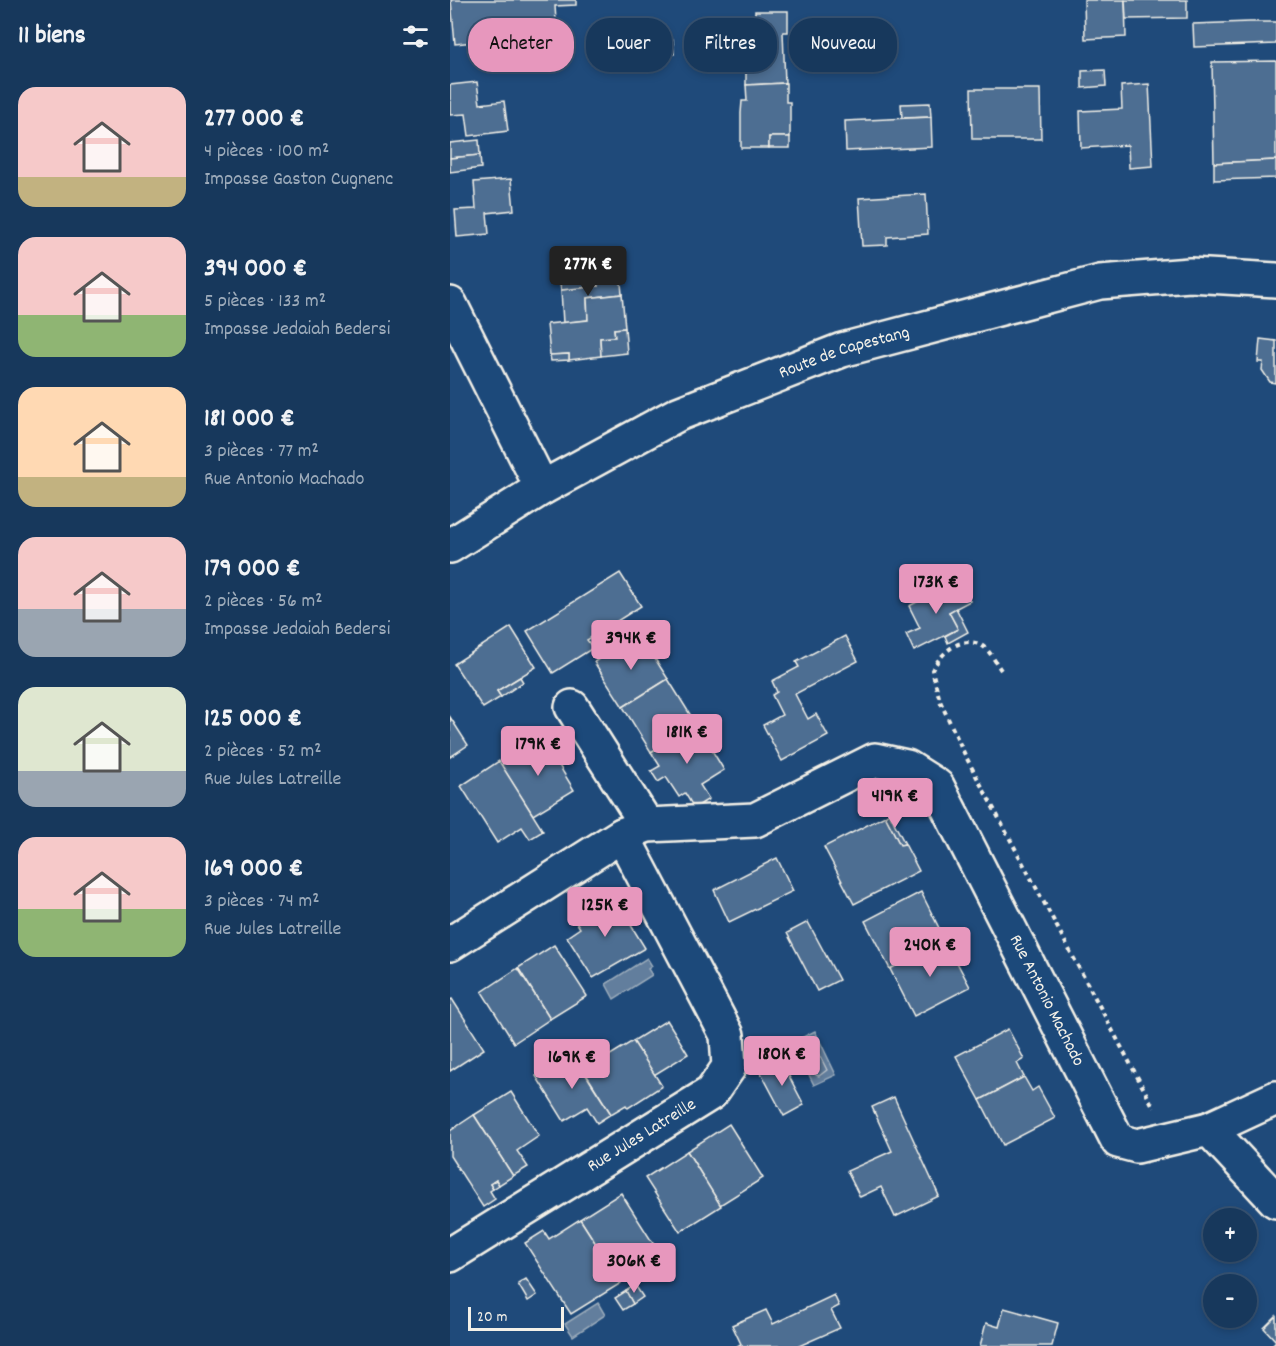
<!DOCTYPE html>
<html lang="fr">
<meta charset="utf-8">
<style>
body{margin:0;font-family:Dekko,sans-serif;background:#244365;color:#f1f3f6;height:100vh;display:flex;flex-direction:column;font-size:22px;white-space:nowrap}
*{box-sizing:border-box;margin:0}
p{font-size:20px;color:#9eacbb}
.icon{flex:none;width:33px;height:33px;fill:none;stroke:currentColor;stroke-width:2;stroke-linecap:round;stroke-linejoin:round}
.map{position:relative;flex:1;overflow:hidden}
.panel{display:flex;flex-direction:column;background:#17385c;width:450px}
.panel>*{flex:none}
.banner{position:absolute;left:18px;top:18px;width:570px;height:54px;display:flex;gap:12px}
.buttons{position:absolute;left:753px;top:1208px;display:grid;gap:12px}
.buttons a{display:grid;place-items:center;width:54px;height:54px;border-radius:50%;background:#17385c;box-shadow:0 3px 9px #0003,0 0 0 2px #365272;font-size:30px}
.scale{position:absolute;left:18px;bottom:15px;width:96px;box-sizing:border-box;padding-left:6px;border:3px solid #f4f1e8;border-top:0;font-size:16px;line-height:21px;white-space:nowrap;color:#f4f1e8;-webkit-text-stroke:4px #1f4a7a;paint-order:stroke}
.price{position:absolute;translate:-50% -51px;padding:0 14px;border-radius:6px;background:#e797bd;color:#111;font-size:20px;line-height:39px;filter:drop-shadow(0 2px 3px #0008)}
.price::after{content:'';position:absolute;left:50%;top:36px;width:18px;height:14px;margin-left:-9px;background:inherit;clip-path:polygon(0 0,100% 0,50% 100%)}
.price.selected{background:#222;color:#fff}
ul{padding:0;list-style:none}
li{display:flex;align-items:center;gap:18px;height:150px;padding:0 18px}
li span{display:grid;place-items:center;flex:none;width:168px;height:120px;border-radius:18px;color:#555}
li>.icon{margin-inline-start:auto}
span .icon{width:72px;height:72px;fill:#fffc;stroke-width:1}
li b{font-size:26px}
h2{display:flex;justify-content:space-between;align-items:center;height:72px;padding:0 18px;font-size:26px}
.chip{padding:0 21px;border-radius:24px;background:#17385c;box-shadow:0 3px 9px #0003,0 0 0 2px #365272;font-size:21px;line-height:54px}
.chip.selected{background:#e797bd;color:#111}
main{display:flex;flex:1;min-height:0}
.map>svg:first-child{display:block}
.water{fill:#627e9d;stroke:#9cacbb;stroke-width:1.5}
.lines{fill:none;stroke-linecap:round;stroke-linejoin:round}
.shore{stroke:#bac3ca;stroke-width:1.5}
.building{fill:#4d6e92;stroke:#f4f1e8;stroke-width:1.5}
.minor-casing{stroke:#f4f1e8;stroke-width:38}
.primary-casing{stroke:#f4f1e8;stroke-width:38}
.path{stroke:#f4f1e8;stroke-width:4;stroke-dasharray:4.5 4.5;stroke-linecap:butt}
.minor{stroke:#1f4a7a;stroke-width:33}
.primary{stroke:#1f4a7a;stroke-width:33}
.labels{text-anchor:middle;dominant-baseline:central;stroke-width:5;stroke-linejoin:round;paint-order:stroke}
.street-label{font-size:18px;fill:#f4f1e8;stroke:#1f4a7a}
</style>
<main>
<section class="panel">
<h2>11 biens<svg class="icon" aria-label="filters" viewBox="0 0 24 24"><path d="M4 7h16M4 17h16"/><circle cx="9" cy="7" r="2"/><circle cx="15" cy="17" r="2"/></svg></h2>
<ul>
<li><span style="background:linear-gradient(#f6c9c9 75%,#c2b280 0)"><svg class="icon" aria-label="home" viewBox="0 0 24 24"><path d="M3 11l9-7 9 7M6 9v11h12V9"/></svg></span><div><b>277 000 €</b><p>4 pièces · 100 m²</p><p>Impasse Gaston Cugnenc</p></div></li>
<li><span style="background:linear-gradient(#f6c9c9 65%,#8fb573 0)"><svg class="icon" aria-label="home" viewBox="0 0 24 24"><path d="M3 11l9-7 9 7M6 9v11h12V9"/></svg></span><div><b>394 000 €</b><p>5 pièces · 133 m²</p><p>Impasse Jedaiah Bedersi</p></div></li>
<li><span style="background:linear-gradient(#ffd9b3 75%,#c2b280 0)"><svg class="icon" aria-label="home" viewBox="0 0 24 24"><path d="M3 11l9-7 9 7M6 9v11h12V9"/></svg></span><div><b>181 000 €</b><p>3 pièces · 77 m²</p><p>Rue Antonio Machado</p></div></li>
<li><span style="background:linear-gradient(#f6c9c9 60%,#9aa5b1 0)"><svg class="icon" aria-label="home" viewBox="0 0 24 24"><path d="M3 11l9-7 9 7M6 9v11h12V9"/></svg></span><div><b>179 000 €</b><p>2 pièces · 56 m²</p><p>Impasse Jedaiah Bedersi</p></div></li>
<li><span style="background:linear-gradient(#dfe7d0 70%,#9aa5b1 0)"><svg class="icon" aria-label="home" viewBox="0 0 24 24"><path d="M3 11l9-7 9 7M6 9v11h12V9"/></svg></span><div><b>125 000 €</b><p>2 pièces · 52 m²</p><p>Rue Jules Latreille</p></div></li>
<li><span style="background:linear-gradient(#f6c9c9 60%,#8fb573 0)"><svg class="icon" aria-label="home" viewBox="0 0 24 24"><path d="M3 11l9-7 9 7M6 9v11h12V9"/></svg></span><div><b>169 000 €</b><p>3 pièces · 74 m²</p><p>Rue Jules Latreille</p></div></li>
</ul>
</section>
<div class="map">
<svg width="826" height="1346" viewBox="0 0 826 1346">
<rect width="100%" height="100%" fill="#1f4a7a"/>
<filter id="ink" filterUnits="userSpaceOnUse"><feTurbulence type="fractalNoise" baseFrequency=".0167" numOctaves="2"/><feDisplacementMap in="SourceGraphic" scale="12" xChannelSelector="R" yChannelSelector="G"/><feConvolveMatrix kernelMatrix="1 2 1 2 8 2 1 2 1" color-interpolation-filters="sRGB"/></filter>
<g filter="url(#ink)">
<g class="water">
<path d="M 197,958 L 202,966 L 198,969 L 202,975 L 164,999 L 156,984 Z"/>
<path d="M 365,1031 L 386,1075 L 364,1085 L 343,1042 Z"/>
<path d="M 148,1303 L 155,1315 L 123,1336 L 115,1324 Z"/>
</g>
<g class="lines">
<path class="shore" d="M 360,1041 L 363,1042 L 377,1070 L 369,1076 L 366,1075 L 352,1047 Z"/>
</g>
<g class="building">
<path d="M 1,0 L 126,0 L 126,5 L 105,6 L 106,21 L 23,31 L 24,42 L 5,44 Z"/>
<path d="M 634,0 L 675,0 L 676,37 L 635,39 Z"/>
<path d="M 675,0 L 737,0 L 737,18 L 676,19 Z"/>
<path d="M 305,11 L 338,11 L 338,32 L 333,32 L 335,83 L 296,85 L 296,22 L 305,22 Z"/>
<path d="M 800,22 L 826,22 L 826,44 L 744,47 L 743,24 Z"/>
<path d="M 223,39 L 224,54 L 183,56 L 182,40 Z"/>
<path d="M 826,61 L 826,160 L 764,163 L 762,62 Z"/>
<path d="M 655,70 L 656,86 L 632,88 L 632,71 Z"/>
<path d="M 27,82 L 30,104 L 54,101 L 58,131 L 19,136 L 16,114 L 0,115 L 0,85 Z"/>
<path d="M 336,83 L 336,102 L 340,102 L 340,137 L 319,137 L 319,148 L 291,148 L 291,113 L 292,101 L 297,101 L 296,85 Z"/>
<path d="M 699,84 L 703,166 L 679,168 L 678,145 L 631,148 L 630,111 L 672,109 L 671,86 Z"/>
<path d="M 521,89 L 590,89 L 591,139 L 522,139 Z"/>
<path d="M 480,103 L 481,117 L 452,118 L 451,104 Z"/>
<path d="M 481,117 L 482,147 L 396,151 L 395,121 Z"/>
<rect x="319" y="137" width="21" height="11"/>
<path d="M 29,140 L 30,155 L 0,158 L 0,143 Z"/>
<path d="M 30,155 L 31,168 L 0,172 L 0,158 Z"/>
<path d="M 826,160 L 826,178 L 764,180 L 764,163 Z"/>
<path d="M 61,179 L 64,210 L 37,213 L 39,234 L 7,237 L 5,210 L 26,209 L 24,182 Z"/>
<path d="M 476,194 L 478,234 L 437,237 L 437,245 L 412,246 L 409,198 Z"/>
<path d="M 170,272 L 172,294 L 137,298 L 138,320 L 113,323 L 111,290 L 148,286 L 146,274 Z"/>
<path d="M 146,274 L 148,286 L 111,290 L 109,277 Z"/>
<path d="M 172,294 L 175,328 L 164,329 L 165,337 L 150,338 L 151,356 L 119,360 L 119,354 L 100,355 L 97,324 L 138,320 L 137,298 Z"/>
<path d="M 175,328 L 177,353 L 151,356 L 150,338 L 165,337 L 164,329 Z"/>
<path d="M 810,339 L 826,341 L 826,383 L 820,382 L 812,370 L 813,362 L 808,362 Z"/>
<path d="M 119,354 L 119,360 L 101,361 L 100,355 Z"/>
<path d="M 170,573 L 191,606 L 137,640 L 143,648 L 103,673 L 77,631 Z"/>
<path d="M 510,580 L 520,601 L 499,612 L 508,629 L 464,651 L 456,634 L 470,628 L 459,606 Z"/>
<path d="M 506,608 L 518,632 L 498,643 L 495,636 L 508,629 L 499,612 Z"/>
<path d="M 61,627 L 86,667 L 47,691 L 51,697 L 33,708 L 4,664 Z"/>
<path d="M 189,634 L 218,679 L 173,707 L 144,662 Z"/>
<path d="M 395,636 L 408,661 L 345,694 L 358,719 L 366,714 L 378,736 L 332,761 L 313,725 L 332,715 L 322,695 L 327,692 L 322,681 L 349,667 L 346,662 Z"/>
<path d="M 70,677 L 73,682 L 51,697 L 47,691 Z"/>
<path d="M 218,679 L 246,724 L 201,752 L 173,707 Z"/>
<path d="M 0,717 L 18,745 L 0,757 Z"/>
<path d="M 246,724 L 274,770 L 250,785 L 259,799 L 244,808 L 235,793 L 229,797 L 216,777 L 208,782 L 201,771 L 210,766 L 201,752 Z"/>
<path d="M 93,739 L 124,790 L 83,815 L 51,765 Z"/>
<path d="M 49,761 L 93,831 L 80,839 L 72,827 L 47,843 L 11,786 Z"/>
<path d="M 439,813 L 455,844 L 450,845 L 435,816 Z"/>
<path d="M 435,816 L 450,845 L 455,844 L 469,871 L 404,904 L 374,847 Z"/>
<path d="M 327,858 L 343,891 L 279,922 L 264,890 Z"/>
<path d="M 471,892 L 495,940 L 440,969 L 415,921 Z"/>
<path d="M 163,896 L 195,948 L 143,978 L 117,937 L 130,928 L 125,920 Z"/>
<path d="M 358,922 L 389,980 L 367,991 L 337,933 Z"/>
<path d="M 495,940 L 520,987 L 464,1016 L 440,969 Z"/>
<path d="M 104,945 L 137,996 L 100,1019 L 68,968 Z"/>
<path d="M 68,968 L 100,1019 L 64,1043 L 32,992 Z"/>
<path d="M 2,999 L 34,1049 L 0,1071 L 0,1000 Z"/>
<path d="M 217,1020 L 238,1054 L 204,1075 L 183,1041 Z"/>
<path d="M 558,1029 L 574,1059 L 567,1063 L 574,1077 L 530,1100 L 506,1056 Z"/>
<path d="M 183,1041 L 212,1086 L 178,1108 L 176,1105 L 161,1114 L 134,1071 Z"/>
<path d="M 318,1050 L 324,1062 L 307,1071 L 301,1059 Z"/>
<path d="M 122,1053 L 161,1114 L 147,1123 L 137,1107 L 114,1121 L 86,1076 Z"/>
<path d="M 330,1059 L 354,1105 L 334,1116 L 309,1069 Z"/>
<path d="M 574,1077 L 582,1091 L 588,1087 L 605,1118 L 553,1145 L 530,1100 Z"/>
<path d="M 61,1092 L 89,1136 L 67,1151 L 78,1167 L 63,1176 L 24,1115 Z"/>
<path d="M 444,1097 L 489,1196 L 445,1217 L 431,1187 L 410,1197 L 397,1171 L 442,1151 L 422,1107 Z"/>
<path d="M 24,1115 L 63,1176 L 49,1185 L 46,1180 L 40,1184 L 43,1189 L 40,1191 L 45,1199 L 33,1207 L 0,1156 L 0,1131 Z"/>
<path d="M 279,1124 L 313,1178 L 270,1205 L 237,1151 Z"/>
<path d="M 237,1151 L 271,1206 L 230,1232 L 195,1178 Z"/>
<path d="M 46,1180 L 49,1185 L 43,1189 L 40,1184 Z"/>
<path d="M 171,1193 L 206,1248 L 165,1274 L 130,1219 Z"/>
<path d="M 130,1219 L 171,1283 L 121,1314 L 75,1243 L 94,1231 L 99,1239 Z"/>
<path d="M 76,1279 L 87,1295 L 78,1301 L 68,1284 Z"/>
<path d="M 185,1285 L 193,1297 L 183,1304 L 176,1291 Z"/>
<path d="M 176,1291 L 183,1304 L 173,1310 L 165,1298 Z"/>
<path d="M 384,1295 L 389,1306 L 381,1310 L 390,1328 L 349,1346 L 287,1346 L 291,1344 L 282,1325 L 316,1310 L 323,1324 Z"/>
<path d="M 554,1308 L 608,1323 L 602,1346 L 530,1346 L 536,1323 L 549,1327 Z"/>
<path d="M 826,1316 L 826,1346 L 821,1346 L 826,1341 L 814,1328 Z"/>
</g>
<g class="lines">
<defs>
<g id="minor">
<path d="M 0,304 L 92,488"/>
<path d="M 122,707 L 197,825"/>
<path id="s1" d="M 0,944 L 172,835 L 197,825 L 305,820 L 425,760 L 457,767 L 487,786 L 668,1141 L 687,1146 L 759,1129 L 826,1098"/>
<path d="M 759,1129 L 826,1201"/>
<path id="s2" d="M 0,1255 L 261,1093 L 279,1067 L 277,1035 L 172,835"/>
</g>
<g id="primary">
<path id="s3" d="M 0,546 L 92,488 L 228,414 L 392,350 L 650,282 L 740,275 L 826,280"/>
</g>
</defs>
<use href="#minor" class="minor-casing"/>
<use href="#primary" class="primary-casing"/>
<path class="path" d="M 551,670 C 545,662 539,648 529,644 C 508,636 491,654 482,670 L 490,701 L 515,755 L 704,1108"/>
<use href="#minor" class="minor"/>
<use href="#primary" class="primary"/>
</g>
</g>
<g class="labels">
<g class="street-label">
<text stroke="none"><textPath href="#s3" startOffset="441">Route de Capestang</textPath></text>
<text stroke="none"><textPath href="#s1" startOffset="782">Rue Antonio Machado</textPath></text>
<text stroke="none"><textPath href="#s2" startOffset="226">Rue Jules Latreille</textPath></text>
</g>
</g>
</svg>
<div class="buttons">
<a>+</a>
<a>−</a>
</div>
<div class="scale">20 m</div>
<b class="price selected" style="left:138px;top:297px">277K €</b>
<b class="price" style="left:486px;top:615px">173K €</b>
<b class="price" style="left:181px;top:671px">394K €</b>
<b class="price" style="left:237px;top:765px">181K €</b>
<b class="price" style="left:88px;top:777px">179K €</b>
<b class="price" style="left:445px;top:829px">419K €</b>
<b class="price" style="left:155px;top:938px">125K €</b>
<b class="price" style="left:480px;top:978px">240K €</b>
<b class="price" style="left:332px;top:1087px">180K €</b>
<b class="price" style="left:122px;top:1090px">169K €</b>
<b class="price" style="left:184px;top:1294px">306K €</b>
<div class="banner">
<a class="chip selected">Acheter</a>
<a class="chip">Louer</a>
<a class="chip">Filtres</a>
<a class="chip">Nouveau</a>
</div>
</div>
</main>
